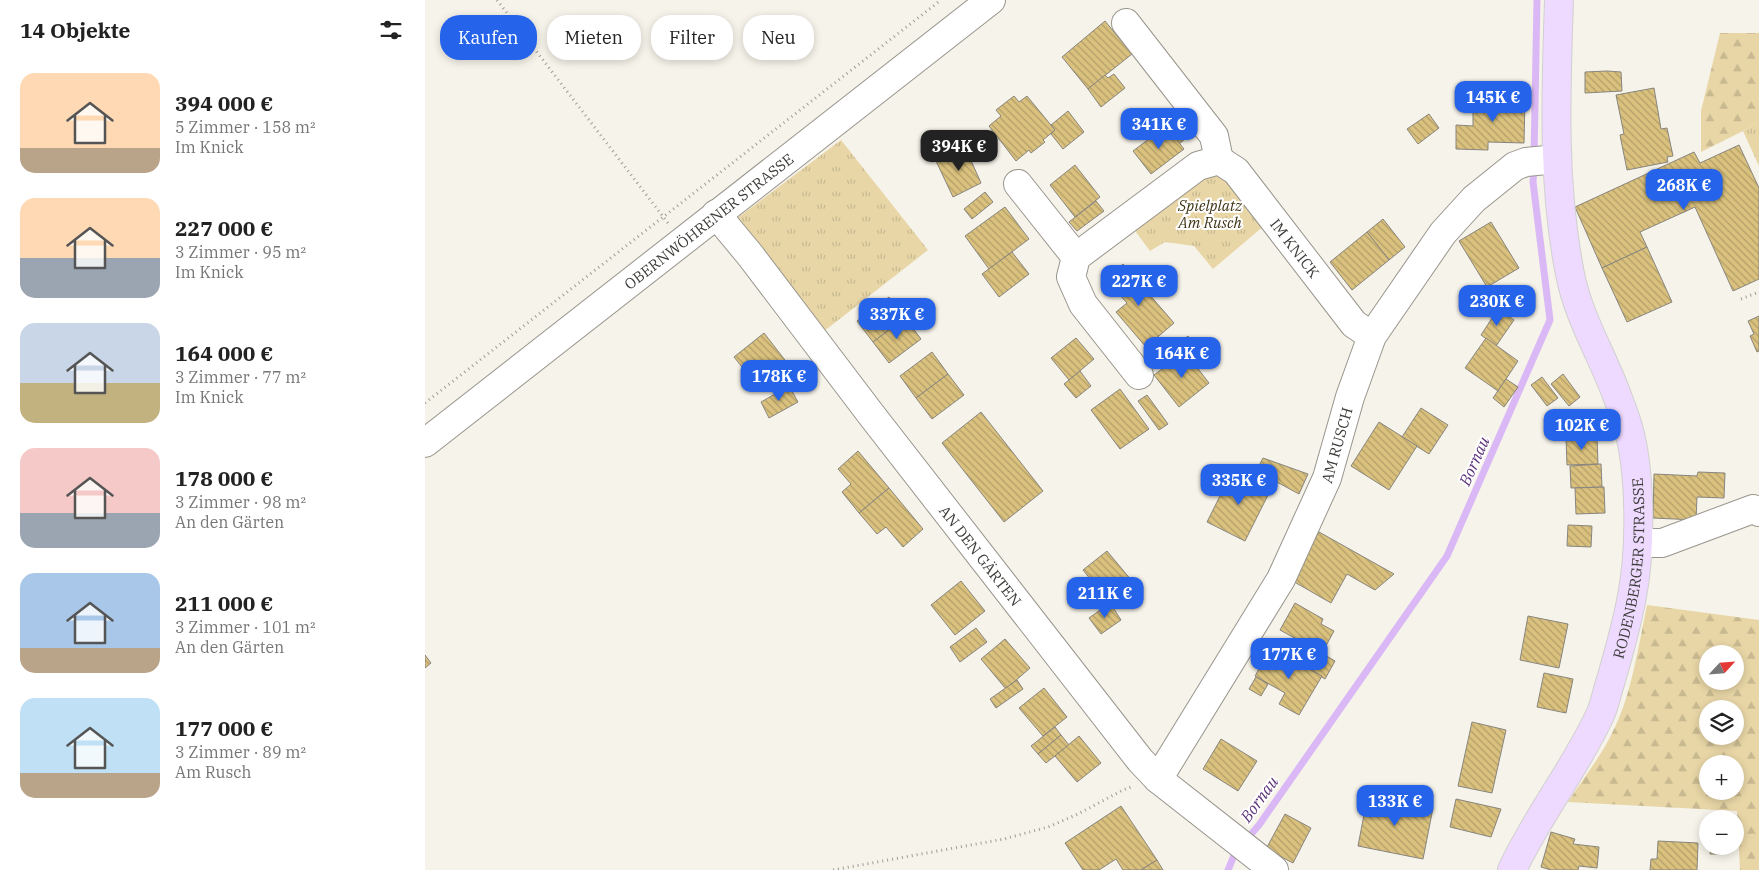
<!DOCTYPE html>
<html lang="de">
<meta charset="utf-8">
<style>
body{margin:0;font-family:"IBM Plex Serif",serif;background:#f2f2f2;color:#222;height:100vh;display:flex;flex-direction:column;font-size:19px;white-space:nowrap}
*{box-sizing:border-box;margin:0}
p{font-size:16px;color:#767676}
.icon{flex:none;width:28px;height:28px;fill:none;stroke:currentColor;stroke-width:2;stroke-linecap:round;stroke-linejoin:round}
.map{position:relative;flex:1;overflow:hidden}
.drawer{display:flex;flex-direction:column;background:#fff;width:425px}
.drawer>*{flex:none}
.guide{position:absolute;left:15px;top:15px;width:475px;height:45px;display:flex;gap:10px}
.needle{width:32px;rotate:64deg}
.controls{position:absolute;left:1274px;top:645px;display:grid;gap:10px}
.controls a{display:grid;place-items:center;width:45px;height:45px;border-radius:50%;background:#fff;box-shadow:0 2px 8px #0003;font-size:25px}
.price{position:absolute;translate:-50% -42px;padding:0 11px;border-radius:10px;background:#2563eb;color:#fff;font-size:16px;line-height:32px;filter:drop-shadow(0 1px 2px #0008)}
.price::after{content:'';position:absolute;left:50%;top:30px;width:15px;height:11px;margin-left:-8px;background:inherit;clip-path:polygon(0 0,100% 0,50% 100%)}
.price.active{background:#222;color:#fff}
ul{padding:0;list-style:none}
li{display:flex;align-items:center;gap:15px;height:125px;padding:0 20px}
li span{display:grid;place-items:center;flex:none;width:140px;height:100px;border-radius:15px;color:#555}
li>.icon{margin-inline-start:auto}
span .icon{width:60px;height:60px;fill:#fffc;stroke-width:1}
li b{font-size:21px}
h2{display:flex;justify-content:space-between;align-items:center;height:60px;padding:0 20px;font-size:21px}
.tag{padding:0 18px;border-radius:20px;background:#fff;box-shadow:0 2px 8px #0003;font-size:18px;line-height:45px}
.tag.active{background:#2563eb;color:#fff}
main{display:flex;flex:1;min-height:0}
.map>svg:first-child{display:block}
.grass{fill:url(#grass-tufts)}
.forest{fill:url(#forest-firs);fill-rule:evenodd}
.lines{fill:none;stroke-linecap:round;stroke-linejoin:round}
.stream{stroke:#dab8f5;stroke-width:7}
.building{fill:url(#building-back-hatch);stroke:#88857e}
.minor-casing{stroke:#98958d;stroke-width:30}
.major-casing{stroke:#d0d0cf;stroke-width:30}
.path{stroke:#9f9d97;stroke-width:3;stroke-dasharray:1 4;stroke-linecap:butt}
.minor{stroke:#fff;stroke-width:28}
.major{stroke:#eed9ff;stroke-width:28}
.labels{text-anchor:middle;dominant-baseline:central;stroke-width:4;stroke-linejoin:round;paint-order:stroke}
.park-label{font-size:15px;font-style:italic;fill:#3e3315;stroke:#fff}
.street-label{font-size:15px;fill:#3d3c39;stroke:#fff}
.water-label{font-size:16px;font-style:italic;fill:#5c3278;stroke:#fff}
</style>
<main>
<section class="drawer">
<h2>14 Objekte<svg class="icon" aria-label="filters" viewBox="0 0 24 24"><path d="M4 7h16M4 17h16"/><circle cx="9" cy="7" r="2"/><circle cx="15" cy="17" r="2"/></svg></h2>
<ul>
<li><span style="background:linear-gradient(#ffd9b3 75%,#b9a48a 0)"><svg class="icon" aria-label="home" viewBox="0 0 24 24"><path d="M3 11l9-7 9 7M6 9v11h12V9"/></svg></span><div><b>394 000 €</b><p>5 Zimmer · 158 m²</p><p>Im Knick</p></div></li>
<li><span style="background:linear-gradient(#ffd9b3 60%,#9aa5b1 0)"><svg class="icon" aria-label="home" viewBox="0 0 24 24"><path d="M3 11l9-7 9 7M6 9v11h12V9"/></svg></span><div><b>227 000 €</b><p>3 Zimmer · 95 m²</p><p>Im Knick</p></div></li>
<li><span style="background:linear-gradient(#c9d6e8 60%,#c2b280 0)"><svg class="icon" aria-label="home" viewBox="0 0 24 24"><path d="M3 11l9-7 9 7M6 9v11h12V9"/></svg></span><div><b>164 000 €</b><p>3 Zimmer · 77 m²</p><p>Im Knick</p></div></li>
<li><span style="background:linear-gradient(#f6c9c9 65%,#9aa5b1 0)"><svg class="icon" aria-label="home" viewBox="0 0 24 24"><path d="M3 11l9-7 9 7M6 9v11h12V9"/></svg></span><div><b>178 000 €</b><p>3 Zimmer · 98 m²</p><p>An den Gärten</p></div></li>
<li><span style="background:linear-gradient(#a9c7e8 75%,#b9a48a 0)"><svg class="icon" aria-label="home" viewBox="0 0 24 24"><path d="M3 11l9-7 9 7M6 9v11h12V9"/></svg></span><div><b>211 000 €</b><p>3 Zimmer · 101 m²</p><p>An den Gärten</p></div></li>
<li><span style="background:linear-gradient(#bfe0f5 75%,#b9a48a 0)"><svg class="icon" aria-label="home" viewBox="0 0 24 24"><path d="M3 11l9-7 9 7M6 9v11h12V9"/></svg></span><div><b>177 000 €</b><p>3 Zimmer · 89 m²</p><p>Am Rusch</p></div></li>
</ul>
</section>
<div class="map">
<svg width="1334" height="870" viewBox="0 0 1334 870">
<defs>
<pattern id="grass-tufts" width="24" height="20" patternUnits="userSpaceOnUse" patternTransform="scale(1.25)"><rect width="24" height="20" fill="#e8d6a6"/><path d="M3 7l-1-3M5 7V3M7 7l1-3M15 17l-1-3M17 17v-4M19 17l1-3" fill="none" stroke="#c8b990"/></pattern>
<pattern id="forest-firs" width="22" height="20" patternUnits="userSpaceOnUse" patternTransform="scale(1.25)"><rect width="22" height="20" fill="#e8d6a6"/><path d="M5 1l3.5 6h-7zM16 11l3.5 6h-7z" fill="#c8b990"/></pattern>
<pattern id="building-back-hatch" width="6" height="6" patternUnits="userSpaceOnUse" patternTransform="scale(1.25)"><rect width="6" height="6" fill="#dac17e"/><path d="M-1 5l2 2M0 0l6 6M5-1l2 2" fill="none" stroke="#b29e68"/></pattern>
</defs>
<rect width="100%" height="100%" fill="#f6f3ea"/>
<g class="grass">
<path d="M 1334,121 L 1334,166 L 1318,131 Z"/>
<path d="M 416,140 L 503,250 L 398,332 L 307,222 Z"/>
<path d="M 779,172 L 801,174 L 840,225 L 788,269 L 769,246 L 740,242 L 725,251 L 708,228 Z"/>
</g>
<g class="forest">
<path d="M 1295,33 L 1334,33 L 1334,121 L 1318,131 L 1276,152 L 1276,111 Z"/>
<path d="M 1222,605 L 1334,620 L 1334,870 L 1315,870 L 1312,811 L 1143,802 C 1159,777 1178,754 1190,727 C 1207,692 1214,643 1222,605 ZM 1282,654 L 1310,654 L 1310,681 L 1282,681 ZM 1282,709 L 1310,709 L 1310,736 L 1282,736 ZM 1282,764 L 1310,764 L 1310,791 L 1282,791 Z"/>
</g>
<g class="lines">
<g class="stream">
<path d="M 1109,157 L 1112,0"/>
<path d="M 821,840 L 834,825 L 1022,556 L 1125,320 L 1108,182 L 1109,168"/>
<path d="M 803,870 L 810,853 L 814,848"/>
</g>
</g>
<g class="building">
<path d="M 680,21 L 707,54 L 663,89 L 637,57 Z"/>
<path d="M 1182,71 L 1196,72 L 1197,91 L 1160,93 L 1160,72 Z"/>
<path d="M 689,74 L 700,88 L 676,107 L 663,89 L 680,75 L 683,78 Z"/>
<path d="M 1229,88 L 1236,129 L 1242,128 L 1248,156 L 1242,157 L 1243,162 L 1202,170 L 1195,135 L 1199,134 L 1191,95 Z"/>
<path d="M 589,96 L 594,102 L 602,96 L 630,130 L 618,140 L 620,142 L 606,153 L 604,150 L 591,161 L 564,126 L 576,116 L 571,110 Z"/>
<path d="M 1048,97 L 1100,98 L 1099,143 L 1063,142 L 1063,150 L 1031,149 L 1031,125 L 1048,126 Z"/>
<path d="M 747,109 L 766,134 L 754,144 L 735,118 Z"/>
<path d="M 643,111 L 659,132 L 638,149 L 626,134 L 630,130 L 626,125 Z"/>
<path d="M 1004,114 L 1014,128 L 993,144 L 982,129 Z"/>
<path d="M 741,126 L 759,149 L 726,174 L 708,151 Z"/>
<path d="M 1314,145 L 1334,188 L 1334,279 L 1308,291 L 1270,207 L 1215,232 L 1222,247 L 1177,268 L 1150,207 L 1269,152 L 1275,163 Z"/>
<path d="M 540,147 L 556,183 L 528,197 L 511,161 Z"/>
<path d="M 650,165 L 675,197 L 650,217 L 625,185 Z"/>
<path d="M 560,192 L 568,202 L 547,219 L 539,209 Z"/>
<path d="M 671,201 L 679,211 L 652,231 L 644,222 Z"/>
<path d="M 580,207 L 604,239 L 564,269 L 540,236 Z"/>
<path d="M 958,219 L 980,247 L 964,260 L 942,232 Z"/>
<path d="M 1066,222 L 1094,268 L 1062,287 L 1034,241 Z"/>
<path d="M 942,232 L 964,260 L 927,290 L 905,262 Z"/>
<path d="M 1222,247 L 1247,302 L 1202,322 L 1177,268 Z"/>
<path d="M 587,252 L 604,274 L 574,297 L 557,274 Z"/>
<path d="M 698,264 L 749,323 L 721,347 L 691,312 L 702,303 L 681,279 Z"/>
<path d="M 464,297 L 480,318 L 448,342 L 432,321 Z"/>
<path d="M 1073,309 L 1089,320 L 1071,346 L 1056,335 Z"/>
<path d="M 1334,316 L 1334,351 L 1332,352 L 1325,336 L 1329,334 L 1323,321 Z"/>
<path d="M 480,318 L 496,339 L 464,363 L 448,342 Z"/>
<path d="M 339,333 L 363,364 L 334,388 L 309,357 Z"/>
<path d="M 763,336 L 772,348 L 763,355 L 760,352 L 749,360 L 743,352 Z"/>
<path d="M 651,338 L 669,359 L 644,380 L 626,358 Z"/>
<path d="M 1061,338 L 1093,361 L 1073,391 L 1040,368 Z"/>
<path d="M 507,352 L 523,374 L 491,398 L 475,376 Z"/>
<path d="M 760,352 L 784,383 L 754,407 L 729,375 Z"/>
<path d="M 655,371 L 666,386 L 651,398 L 639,384 Z"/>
<path d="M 523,374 L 539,395 L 507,419 L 491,398 Z"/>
<path d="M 1138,374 L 1155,397 L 1144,406 L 1126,384 Z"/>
<path d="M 1117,377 L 1133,398 L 1122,406 L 1106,385 Z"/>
<path d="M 1081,379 L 1093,387 L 1079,407 L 1068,398 Z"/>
<path d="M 364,386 L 373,402 L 344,418 L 336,402 Z"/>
<path d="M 695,389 L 724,429 L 695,449 L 666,410 Z"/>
<path d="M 722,395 L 743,424 L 734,430 L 713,401 Z"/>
<path d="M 996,408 L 1023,425 L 1004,454 L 977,437 Z"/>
<path d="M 556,412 L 618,491 L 579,522 L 517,443 Z"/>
<path d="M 954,422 L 992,446 L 964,490 L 926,466 Z"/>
<path d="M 1172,437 L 1173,464 L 1142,465 L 1141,438 Z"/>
<path d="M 433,451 L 464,488 L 434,513 L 417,492 L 426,484 L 413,469 Z"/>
<path d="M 838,458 L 883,474 L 874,494 L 850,481 L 846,489 L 827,479 Z"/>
<path d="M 1176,464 L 1177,487 L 1146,488 L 1145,466 Z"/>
<path d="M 808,470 L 846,489 L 820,541 L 782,522 Z"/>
<path d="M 1273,472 L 1300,473 L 1299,498 L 1272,497 L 1271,520 L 1228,518 L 1229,474 L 1272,476 Z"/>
<path d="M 1179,487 L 1180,513 L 1151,514 L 1150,488 Z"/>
<path d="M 464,488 L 498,529 L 478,547 L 461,527 L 452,534 L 434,513 Z"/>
<path d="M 1143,525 L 1167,526 L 1166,547 L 1142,546 Z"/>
<path d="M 894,532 L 969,574 L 950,590 L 922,574 L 906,603 L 866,580 Z"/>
<path d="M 682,551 L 707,581 L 683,601 L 658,570 Z"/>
<path d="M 536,581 L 560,611 L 530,635 L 506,605 Z"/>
<path d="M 685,603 L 696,620 L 676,634 L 664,618 Z"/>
<path d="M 870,603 L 898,619 L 896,624 L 909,631 L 897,653 L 855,630 Z"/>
<path d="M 1103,616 L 1143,624 L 1134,668 L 1095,660 Z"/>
<path d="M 551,628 L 562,642 L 535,662 L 525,647 Z"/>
<path d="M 580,639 L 605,668 L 581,689 L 556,659 Z"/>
<path d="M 881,644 L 910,661 L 900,679 L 871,662 Z"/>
<path d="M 846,648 L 897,676 L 874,715 L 854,704 L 860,693 L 830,676 Z"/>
<path d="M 0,655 L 6,663 L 0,668 Z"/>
<path d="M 1119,673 L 1148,679 L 1141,713 L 1112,707 Z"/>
<path d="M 831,677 L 843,684 L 836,696 L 824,689 Z"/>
<path d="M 592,680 L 598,689 L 571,708 L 565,699 Z"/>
<path d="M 619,688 L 642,717 L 618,736 L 594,708 Z"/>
<path d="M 1047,722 L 1081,730 L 1067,793 L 1033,786 Z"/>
<path d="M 630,727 L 636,735 L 613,754 L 606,746 Z"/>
<path d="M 636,735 L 644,745 L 621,763 L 613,754 Z"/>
<path d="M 654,736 L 676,763 L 652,782 L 630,756 Z"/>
<path d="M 796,739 L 832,761 L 813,791 L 778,769 Z"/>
<path d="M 943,794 L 1008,808 L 998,859 L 933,846 Z"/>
<path d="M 1031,799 L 1076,809 L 1066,837 L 1025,827 Z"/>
<path d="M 696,806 L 732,860 L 716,870 L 698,870 L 691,859 L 674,870 L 658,870 L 640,843 Z"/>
<path d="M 860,814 L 886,828 L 868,863 L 841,849 Z"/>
<path d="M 1126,832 L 1150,839 L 1148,844 L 1174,847 L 1172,868 L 1154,866 L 1153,870 L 1126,870 L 1116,867 Z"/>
<path d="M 1233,841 L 1273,843 L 1272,870 L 1225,870 L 1226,859 L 1232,859 Z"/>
<path d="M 1286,846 L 1297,846 L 1297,854 L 1285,854 Z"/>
<path d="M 732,860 L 738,870 L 716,870 Z"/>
</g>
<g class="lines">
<defs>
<g id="minor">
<path d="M 701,23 L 789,136 L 794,160"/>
<path d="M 593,184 L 651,257"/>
<path id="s1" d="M 291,214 L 325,255 L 448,417 L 715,760 L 733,779 L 849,870"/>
<path id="s2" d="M 714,375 L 658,304 L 646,277 L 651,257 L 773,166 L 794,160 L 811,171 L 929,324 L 947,336"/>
<path id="s3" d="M 0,443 L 566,0"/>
<path d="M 1213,543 L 1237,543 L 1328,509 L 1334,512"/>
<path id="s4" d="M 733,779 L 856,579 L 902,478 L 925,397 L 947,336 L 1018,233 L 1049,199 L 1090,166 L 1101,162 L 1132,159"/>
</g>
<g id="major">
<path id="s5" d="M 1087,870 C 1112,816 1150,769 1175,715 C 1180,704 1182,691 1186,680 C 1194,652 1202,624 1207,596 C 1216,550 1216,472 1203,427 C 1200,416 1195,404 1191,393 C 1176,353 1153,316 1145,274 C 1127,184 1131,91 1134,0"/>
</g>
</defs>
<use href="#minor" class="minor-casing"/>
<use href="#major" class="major-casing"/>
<g class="path">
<path d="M 72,0 L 243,223"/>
<path d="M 1316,299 L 1334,292"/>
<path d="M 0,403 L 516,0"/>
<path d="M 408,870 L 579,839 L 623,827 L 653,814 L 698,790 L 706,787"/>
</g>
<use href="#minor" class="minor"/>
<use href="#major" class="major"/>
</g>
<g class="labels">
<g class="park-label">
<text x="785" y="205">Spielplatz<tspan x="785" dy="17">Am Rusch</tspan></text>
</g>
<g class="street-label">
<text stroke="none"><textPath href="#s3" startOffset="360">OBERNWÖHRENER STRASSE</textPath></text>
<text stroke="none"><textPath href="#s2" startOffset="432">IM KNICK</textPath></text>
<text stroke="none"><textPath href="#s4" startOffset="380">AM RUSCH</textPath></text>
<text stroke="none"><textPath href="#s1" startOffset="432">AN DEN GÄRTEN</textPath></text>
<text stroke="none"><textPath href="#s5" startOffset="329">RODENBERGER STRASSE</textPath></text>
</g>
<g class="water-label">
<text transform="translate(1049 461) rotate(-66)">Bornau</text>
<text transform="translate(834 799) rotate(-54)">Bornau</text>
</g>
</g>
</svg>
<div class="controls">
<a><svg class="needle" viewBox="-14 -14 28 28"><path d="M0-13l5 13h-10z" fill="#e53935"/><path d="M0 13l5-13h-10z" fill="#767676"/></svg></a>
<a><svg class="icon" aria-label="layers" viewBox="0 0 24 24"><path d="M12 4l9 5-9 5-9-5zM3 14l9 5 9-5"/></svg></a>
<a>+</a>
<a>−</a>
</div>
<b class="price" style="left:1068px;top:123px">145K €</b>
<b class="price" style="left:734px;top:150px">341K €</b>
<b class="price active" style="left:534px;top:172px">394K €</b>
<b class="price" style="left:1259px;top:211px">268K €</b>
<b class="price" style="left:714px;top:307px">227K €</b>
<b class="price" style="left:1072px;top:327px">230K €</b>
<b class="price" style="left:472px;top:340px">337K €</b>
<b class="price" style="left:757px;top:379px">164K €</b>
<b class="price" style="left:354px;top:402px">178K €</b>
<b class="price" style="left:1157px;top:451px">102K €</b>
<b class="price" style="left:814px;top:506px">335K €</b>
<b class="price" style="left:680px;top:619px">211K €</b>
<b class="price" style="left:864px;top:680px">177K €</b>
<b class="price" style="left:970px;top:827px">133K €</b>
<div class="guide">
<a class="tag active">Kaufen</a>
<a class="tag">Mieten</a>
<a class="tag">Filter</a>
<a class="tag">Neu</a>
</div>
</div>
</main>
